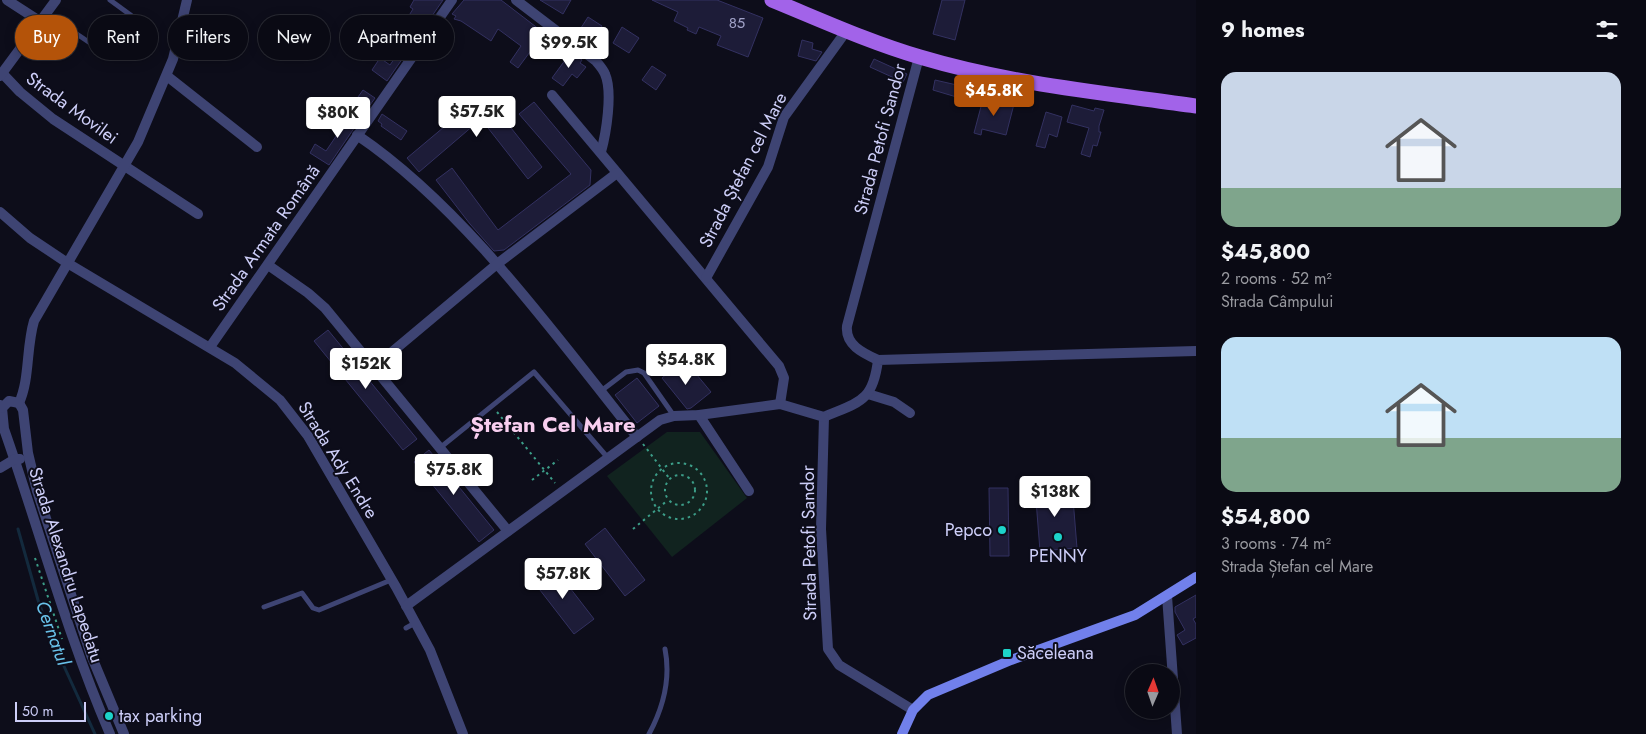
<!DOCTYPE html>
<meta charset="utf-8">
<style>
body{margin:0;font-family:Jost,sans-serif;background:#13131d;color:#f1f3f6;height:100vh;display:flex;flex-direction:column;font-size:19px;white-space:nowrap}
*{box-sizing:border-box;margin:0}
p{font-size:16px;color:#999aa0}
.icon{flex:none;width:28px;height:28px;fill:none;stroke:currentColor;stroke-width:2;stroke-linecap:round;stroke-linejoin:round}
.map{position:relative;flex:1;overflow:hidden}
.sheet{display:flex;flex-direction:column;background:#0a0a14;width:450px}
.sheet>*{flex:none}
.top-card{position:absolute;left:15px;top:15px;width:475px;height:45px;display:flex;gap:10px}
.needle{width:32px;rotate:2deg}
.tools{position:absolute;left:1125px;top:664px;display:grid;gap:10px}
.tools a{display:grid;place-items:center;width:55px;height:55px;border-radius:50%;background:#0a0a14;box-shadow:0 2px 12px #0003,0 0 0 1px #2a2b34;font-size:25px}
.scale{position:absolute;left:15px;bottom:12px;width:71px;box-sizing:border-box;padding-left:5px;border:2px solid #cdcef8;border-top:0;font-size:14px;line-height:18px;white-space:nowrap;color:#cdcef8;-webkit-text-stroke:4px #0d0d1a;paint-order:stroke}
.price{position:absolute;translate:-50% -42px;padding:0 11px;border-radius:5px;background:#fff;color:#222;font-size:16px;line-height:32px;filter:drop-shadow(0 1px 2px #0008)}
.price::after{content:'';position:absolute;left:50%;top:30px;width:15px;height:11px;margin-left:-8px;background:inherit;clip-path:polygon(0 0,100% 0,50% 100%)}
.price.on{background:#b45309;color:#fff}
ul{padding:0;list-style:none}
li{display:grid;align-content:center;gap:10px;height:265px;padding:0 25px}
li span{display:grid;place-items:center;height:155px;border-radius:15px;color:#555}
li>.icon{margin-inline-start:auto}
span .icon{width:90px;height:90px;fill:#fffc;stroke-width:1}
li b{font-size:21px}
h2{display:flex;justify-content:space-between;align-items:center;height:60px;padding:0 25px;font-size:21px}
.pill{padding:0 18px;border-radius:22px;background:#0a0a14;box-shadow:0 2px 12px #0003,0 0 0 1px #2a2b34;font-size:18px;line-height:45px}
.pill.on{background:#b45309;color:#fff}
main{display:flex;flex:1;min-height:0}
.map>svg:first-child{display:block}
.green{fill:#11231f}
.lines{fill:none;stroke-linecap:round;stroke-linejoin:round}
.stream{stroke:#132a3d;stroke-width:3}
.building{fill:#1d1c38;stroke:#333161}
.path{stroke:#3c9d88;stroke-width:2;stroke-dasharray:2.5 4;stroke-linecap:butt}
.lane{stroke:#3e4473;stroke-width:5}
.street{stroke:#3e4473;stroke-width:10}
.secondary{stroke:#7180eb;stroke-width:10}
.primary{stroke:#a263e9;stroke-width:15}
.poi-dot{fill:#1dd3ca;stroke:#0d0d1a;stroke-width:2}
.labels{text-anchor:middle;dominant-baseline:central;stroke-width:4;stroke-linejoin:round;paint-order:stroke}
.number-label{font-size:15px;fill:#a1a2c8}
.street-label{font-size:18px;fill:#cdcef8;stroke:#0d0d1a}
.poi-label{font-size:18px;fill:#cdcef8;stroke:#0d0d1a;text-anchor:start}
.water-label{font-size:19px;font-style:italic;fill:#69c2ea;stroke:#0d0d1a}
.district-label{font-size:22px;font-weight:bold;fill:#f8ceef;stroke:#0d0d1a}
</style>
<main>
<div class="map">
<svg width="1196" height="734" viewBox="0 0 1196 734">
<rect width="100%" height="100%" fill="#0d0d1a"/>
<path class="green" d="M 667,432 L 700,432 L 747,498 L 672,557 L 607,476 Z"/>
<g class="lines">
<path class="stream" d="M 18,529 L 38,600 L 52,640 L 95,734"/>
</g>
<g class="building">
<path d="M 414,0 L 443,0 L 387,81 L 372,70 L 380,58 L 390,65 L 401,49 L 392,43 L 413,9 L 410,7 Z"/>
<path d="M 464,0 L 501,0 L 544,33 L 518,68 L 510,62 L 521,46 L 498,29 L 491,41 L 461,21 L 454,19 L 456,16 L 452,14 Z"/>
<path d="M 540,0 L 571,0 L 563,14 Z"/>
<path d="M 652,0 L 717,0 L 763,18 L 748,57 L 717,45 L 721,36 L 699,27 L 696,34 L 687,30 L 688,28 L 674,21 L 678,12 Z"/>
<path d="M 942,0 L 965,0 L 955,40 L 933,34 Z"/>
<path d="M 588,17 L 602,26 L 595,38 L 590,35 L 588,37 L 579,31 Z"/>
<path d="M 622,27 L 639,38 L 629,53 L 613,43 Z"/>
<path d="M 802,40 L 813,43 L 812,49 L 822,52 L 816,61 L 798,56 Z"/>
<path d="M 571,52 L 582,60 L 580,63 L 586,67 L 577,78 L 572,74 L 563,86 L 552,78 Z"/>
<path d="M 874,59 L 907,74 L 903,82 L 870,67 Z"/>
<path d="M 652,66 L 666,75 L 656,90 L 642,80 Z"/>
<path d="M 935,80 L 983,91 L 980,104 L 933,90 Z"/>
<path d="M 363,90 L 375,98 L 370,105 L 358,97 Z"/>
<path d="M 983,99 L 1004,105 L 1004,102 L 1014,104 L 1006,135 L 982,129 L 981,135 L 974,133 Z"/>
<path d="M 475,101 L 492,104 L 542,167 L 528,179 L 481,119 L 419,172 L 407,158 Z"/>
<path d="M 534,102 L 591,170 L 590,185 L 504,250 L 494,251 L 470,224 L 436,180 L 452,168 L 498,230 L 571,174 L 519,114 Z"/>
<path d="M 1072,105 L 1094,111 L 1095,108 L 1104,110 L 1099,126 L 1099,132 L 1101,132 L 1097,146 L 1093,145 L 1090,157 L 1081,154 L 1089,128 L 1067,122 Z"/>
<path d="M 348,109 L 361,118 L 329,165 L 310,153 L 315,144 L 326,151 L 345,123 L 340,120 Z"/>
<path d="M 1046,112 L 1062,117 L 1057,137 L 1049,134 L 1045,148 L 1036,146 Z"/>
<path d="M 382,114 L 407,131 L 401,140 L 381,126 L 382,124 L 378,121 Z"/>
<path d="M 328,330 L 417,439 L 403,450 L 314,341 Z"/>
<path d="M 679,364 L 687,373 L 692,369 L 711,392 L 691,408 L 687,409 L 662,378 Z"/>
<path d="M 637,378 L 659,406 L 637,423 L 615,395 Z"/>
<path d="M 429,450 L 494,530 L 479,542 L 414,462 Z"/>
<path d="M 1072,486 L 1077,548 L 1040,551 L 1036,500 L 1029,501 L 1028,489 Z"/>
<path d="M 989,488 L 1008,488 L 1009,556 L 990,556 Z"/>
<path d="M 605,528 L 645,580 L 625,596 L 585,544 Z"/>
<path d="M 553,566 L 594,619 L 574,634 L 533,581 Z"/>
<path d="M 1196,595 L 1196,617 L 1193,619 L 1196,624 L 1196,638 L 1183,645 L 1177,635 L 1185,630 L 1175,612 L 1175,607 Z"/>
</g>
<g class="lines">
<g class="path">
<path d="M 497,412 L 555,483"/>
<path d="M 643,444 L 669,478"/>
<circle cx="679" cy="491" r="28"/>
<circle cx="680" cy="490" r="15"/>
<path d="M 532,480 L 558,460"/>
<path d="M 633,529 L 668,500"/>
<path d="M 35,558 L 62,639"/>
</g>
<g class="lane">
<path d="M 47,14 L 108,55 L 115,55 L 136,19 L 110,0"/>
<path d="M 601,391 L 626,372 L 638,370 L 644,373 L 674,416"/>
<path d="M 441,447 L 534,372 L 608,458"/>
<path d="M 264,607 L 302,593 L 313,608 L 319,610 L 391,580"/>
<path d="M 406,628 L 415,623"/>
<path d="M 649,734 C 664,706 671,679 665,649"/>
</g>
<g class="street">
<path d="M 7,0 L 41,22"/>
<path d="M 516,0 L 596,61 C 599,65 603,69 605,74 C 613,92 606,134 601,152"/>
<path d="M 2,73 L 20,92 L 53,119 L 198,214"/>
<path d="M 0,76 L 56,0"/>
<path d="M 167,76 L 257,147"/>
<path d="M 552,95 L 779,366 L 784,378 L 780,404"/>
<path d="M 357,135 C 465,208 555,335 637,437"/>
<path d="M 0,212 L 30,238 L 69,264 L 235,363 L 280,400 L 308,436 L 396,587 L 430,650 L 463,734"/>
<path d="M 268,265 L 308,293 L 325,308 L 508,531"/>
<path d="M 706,278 L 768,167 L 784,117 L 847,30"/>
<path d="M 210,347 L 452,0"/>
<path d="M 878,360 C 863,353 845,345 847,326 L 919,57"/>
<path d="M 374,367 L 497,264 L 617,173"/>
<path d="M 868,394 L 894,402 L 910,413"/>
<path d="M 19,403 C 30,379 26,348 34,321 L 138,142 L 173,59 L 187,0"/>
<path d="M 19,403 L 23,410 L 28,453 L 37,491 L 91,655 L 124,734"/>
<path d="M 0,405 L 2,408 L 4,429 C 40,531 67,635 110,734"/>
<path d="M 2,408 L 9,401 L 19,403"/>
<path d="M 699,415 L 749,491"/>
<path d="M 824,417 C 859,402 873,402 878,360 L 1196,351"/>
<path d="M 824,417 L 821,529 L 828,649 L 839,665 L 913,710"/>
<path d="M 0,468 L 15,459 L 20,459"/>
<path d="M 1167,596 L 1177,734"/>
<path d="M 406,606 L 660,420 L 674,416 L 699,415 L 780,404 L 824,417"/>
</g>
<path class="secondary" d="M 902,734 L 913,710 L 928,695 L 1011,660 L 1135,615 L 1196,577"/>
<path class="primary" d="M 772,0 C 821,20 869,42 920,57 C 1010,84 1104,93 1196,106"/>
</g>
<g class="poi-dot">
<circle cx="1002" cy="530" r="5"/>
<circle cx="1058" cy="537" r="5"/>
<rect x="1002" y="648" width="10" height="10" rx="2.5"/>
<circle cx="109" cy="716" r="5"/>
</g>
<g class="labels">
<g class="number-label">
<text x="737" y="23">85</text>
</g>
<g class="street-label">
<text transform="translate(72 108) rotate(36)">Strada Movilei</text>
<text transform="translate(880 139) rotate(-75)">Strada Petofi Sandor</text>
<text transform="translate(743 170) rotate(-63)">Strada Ștefan cel Mare</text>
<text transform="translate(266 238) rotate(-55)">Strada Armata Română</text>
<text transform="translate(338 460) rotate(58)">Strada Ady Endre</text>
<text transform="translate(809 543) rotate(-91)">Strada Petofi Sandor</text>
<text transform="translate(66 565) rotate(72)">Strada Alexandru Lapedatu</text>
</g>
<g class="poi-label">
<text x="992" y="530" text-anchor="end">Pepco</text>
<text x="1058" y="556" text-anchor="middle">PENNY</text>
<text x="1017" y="653">Săceleana</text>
<text x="119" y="716">tax parking</text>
</g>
<g class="water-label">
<text transform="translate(53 633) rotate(70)">Cernatul</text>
</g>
<g class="district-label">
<text x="553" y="424">Ștefan Cel Mare</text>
</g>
</g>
</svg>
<div class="tools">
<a><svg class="needle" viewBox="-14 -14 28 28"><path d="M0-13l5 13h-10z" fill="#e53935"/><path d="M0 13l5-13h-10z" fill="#999aa0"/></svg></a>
</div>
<div class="scale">50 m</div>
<b class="price" style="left:569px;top:69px">$99.5K</b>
<b class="price on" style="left:994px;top:117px">$45.8K</b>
<b class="price" style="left:477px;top:138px">$57.5K</b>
<b class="price" style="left:338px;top:139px">$80K</b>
<b class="price" style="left:686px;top:386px">$54.8K</b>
<b class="price" style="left:366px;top:390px">$152K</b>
<b class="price" style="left:454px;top:496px">$75.8K</b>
<b class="price" style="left:1055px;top:518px">$138K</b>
<b class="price" style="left:563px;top:600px">$57.8K</b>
<div class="top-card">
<a class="pill on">Buy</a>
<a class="pill">Rent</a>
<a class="pill">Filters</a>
<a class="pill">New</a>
<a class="pill">Apartment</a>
</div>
</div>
<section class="sheet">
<h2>9 homes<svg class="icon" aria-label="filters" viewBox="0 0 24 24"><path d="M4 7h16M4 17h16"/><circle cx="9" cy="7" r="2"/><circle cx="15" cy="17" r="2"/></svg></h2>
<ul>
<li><span style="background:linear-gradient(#c9d6e8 75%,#7fa58c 0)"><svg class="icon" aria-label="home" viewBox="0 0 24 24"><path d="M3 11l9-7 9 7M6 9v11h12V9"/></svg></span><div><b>$45,800</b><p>2 rooms · 52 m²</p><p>Strada Câmpului</p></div></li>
<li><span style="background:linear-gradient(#bfe0f5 65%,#7fa58c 0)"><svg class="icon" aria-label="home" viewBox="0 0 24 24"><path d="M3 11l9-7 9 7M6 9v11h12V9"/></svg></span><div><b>$54,800</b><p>3 rooms · 74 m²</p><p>Strada Ștefan cel Mare</p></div></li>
</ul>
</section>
</main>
